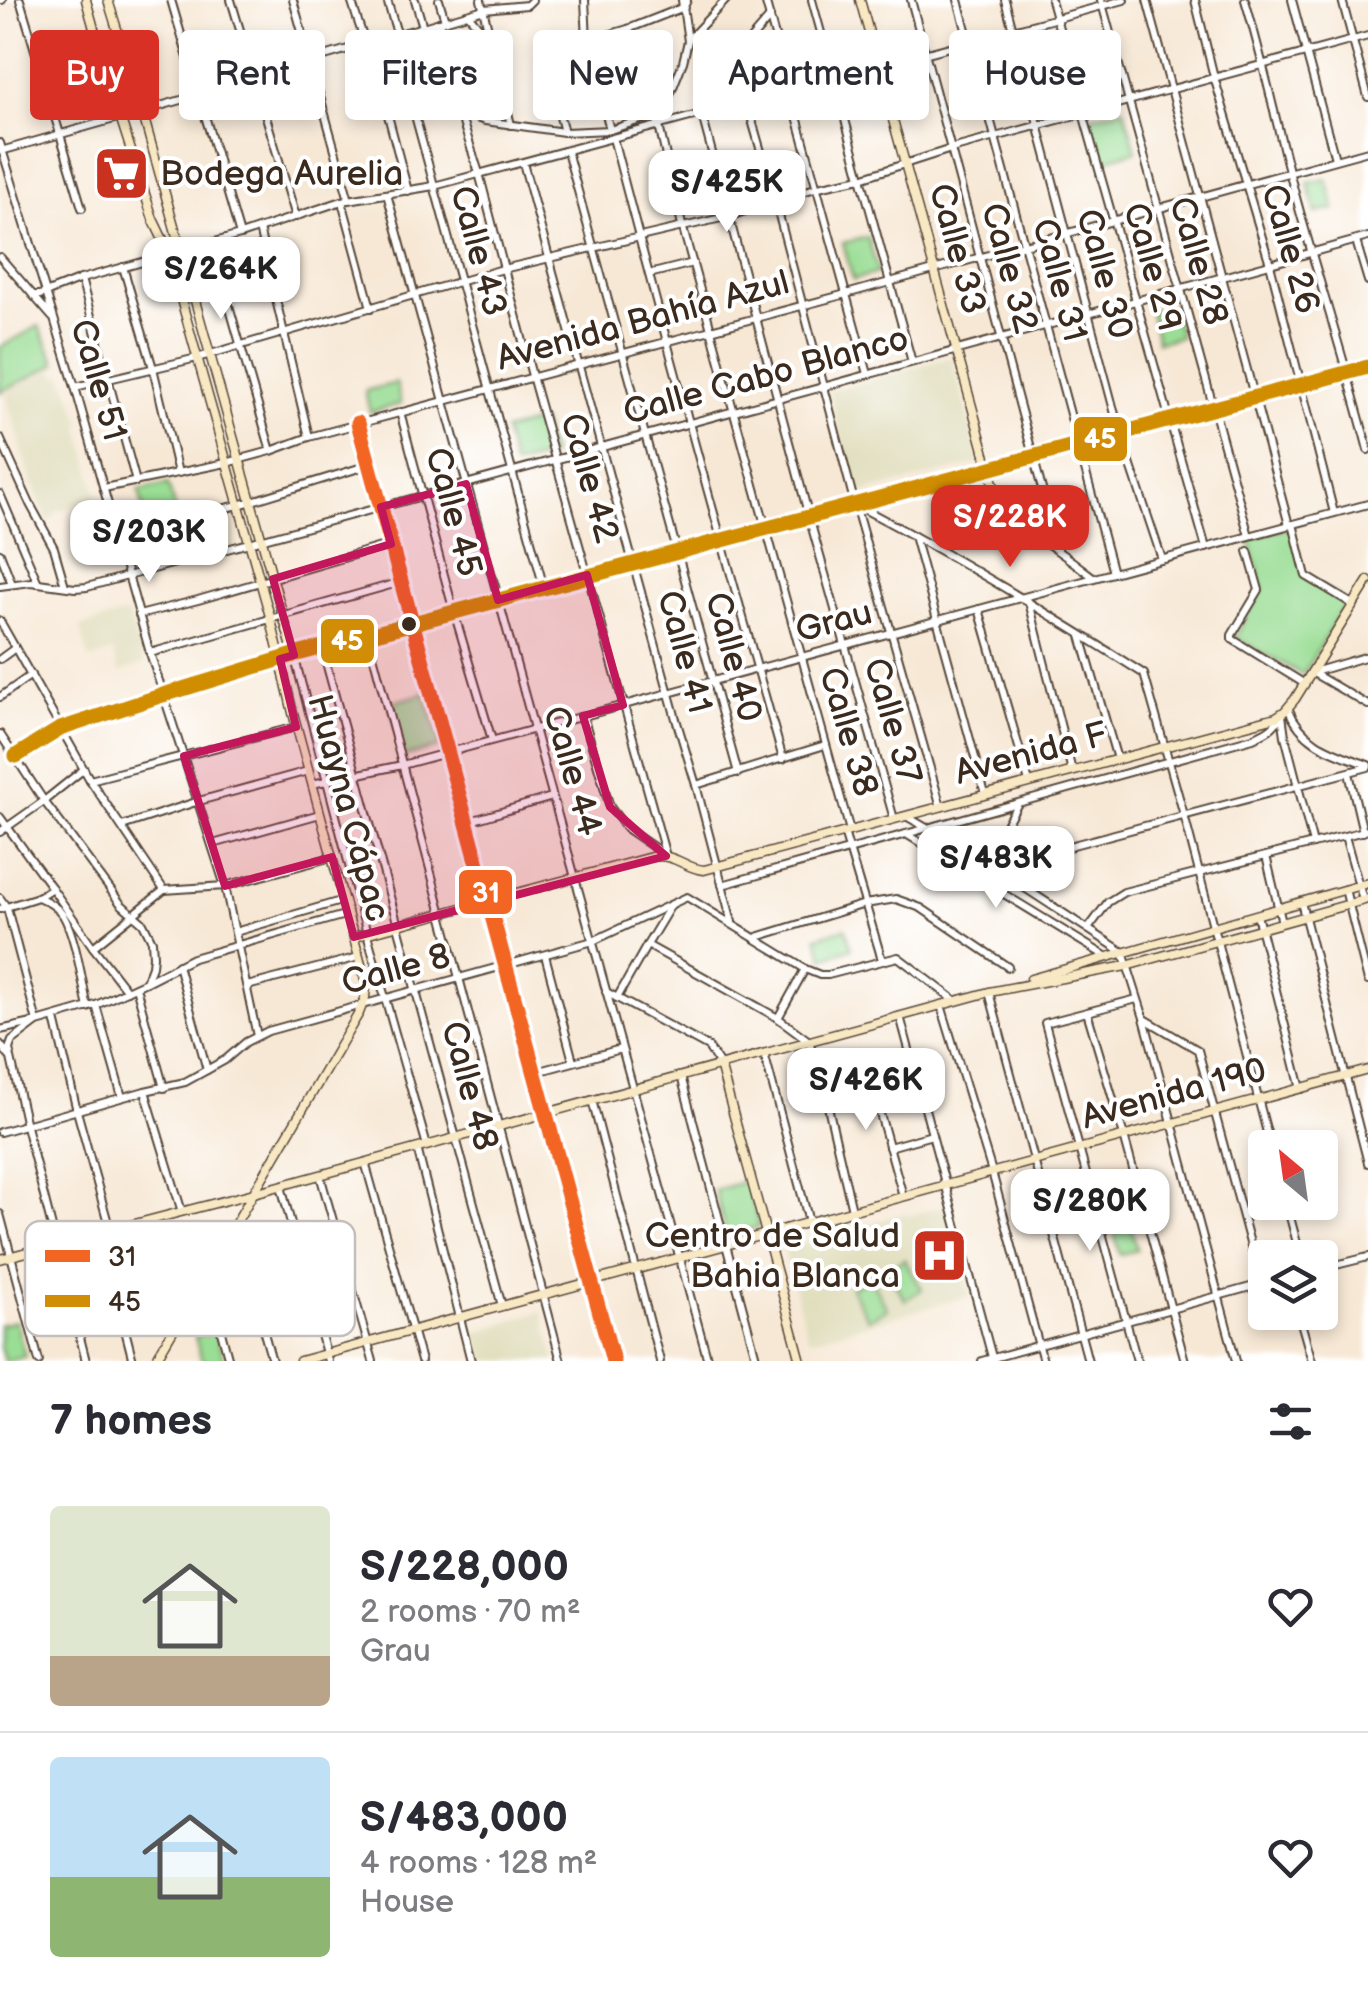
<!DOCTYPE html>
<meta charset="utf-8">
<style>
body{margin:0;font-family:"Balsamiq Sans",sans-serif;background:#f2f2f3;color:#2b2b33;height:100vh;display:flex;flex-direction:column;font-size:38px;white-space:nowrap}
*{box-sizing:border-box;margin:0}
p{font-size:32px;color:#7c7c81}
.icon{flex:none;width:55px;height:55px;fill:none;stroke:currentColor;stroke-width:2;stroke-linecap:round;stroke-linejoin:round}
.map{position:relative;height:1361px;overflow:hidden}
.panel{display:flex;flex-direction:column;background:#fff;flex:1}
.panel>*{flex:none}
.banner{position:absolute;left:30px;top:30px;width:1310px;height:90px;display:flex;gap:20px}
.needle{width:65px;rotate:331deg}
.controls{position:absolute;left:1248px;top:1130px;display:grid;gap:20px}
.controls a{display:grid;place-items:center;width:90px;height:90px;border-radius:10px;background:#fff;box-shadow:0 5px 15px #0003;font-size:50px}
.price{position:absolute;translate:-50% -85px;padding:0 22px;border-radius:20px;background:#fff;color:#222;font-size:32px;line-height:65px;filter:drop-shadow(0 2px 5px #0008)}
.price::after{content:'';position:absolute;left:50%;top:60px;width:30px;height:22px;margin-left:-15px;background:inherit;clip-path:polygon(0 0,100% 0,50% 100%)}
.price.on{background:#d93025;color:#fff}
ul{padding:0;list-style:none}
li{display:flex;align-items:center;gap:30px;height:250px;padding:0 50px}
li+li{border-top:2px solid #e1e1e2}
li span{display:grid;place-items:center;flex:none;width:280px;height:200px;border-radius:10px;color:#555}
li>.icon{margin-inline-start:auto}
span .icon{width:120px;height:120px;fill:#fffc;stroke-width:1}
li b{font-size:42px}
h2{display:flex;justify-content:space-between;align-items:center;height:120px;padding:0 50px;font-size:42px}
.pill{padding:0 35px;border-radius:10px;background:#fff;box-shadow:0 5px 15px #0003;font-size:35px;line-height:90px}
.pill.on{background:#d93025;color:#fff}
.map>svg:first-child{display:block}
.built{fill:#e0ddbb}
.green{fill:#9add94;stroke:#6a8459;stroke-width:2.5}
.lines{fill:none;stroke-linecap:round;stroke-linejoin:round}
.street-casing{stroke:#574639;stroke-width:10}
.secondary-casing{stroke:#574639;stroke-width:11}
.primary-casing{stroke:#574639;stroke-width:12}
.street{stroke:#fff;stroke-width:6}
.secondary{stroke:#f8e8c3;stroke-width:8}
.primary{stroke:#eec569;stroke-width:9}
.bus-1-casing{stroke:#fff;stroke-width:22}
.bus-2-casing{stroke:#fff;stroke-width:22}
.bus-1{stroke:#f26522;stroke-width:15}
.bus-2{stroke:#d18d06;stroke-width:15}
.marked{fill:#c2185b;fill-opacity:0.2;stroke:#c2185b;stroke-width:8;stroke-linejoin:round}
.bus-dot{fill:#3b2a1e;stroke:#fff;stroke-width:4}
.labels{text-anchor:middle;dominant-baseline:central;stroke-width:8;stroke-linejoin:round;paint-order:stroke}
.poi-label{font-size:35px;fill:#3b2a1e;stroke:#fff;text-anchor:start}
.street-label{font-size:35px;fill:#3b2a1e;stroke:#fff}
.key{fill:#fff;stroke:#c4bfbc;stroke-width:2.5}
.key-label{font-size:28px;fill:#3b2a1e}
.line-badge{stroke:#fff;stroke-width:4}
.badge-label{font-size:28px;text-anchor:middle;font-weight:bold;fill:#fff}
</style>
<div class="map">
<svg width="1368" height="1361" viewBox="0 0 1368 1361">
<rect width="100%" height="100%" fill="#fff"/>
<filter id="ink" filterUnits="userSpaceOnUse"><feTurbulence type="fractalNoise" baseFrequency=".01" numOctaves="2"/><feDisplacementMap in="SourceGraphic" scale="20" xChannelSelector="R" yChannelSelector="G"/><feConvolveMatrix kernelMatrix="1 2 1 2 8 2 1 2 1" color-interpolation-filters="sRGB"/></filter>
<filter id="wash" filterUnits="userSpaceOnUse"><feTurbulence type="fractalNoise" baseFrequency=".0048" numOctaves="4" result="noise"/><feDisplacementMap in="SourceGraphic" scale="40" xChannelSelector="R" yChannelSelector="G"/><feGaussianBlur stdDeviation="2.25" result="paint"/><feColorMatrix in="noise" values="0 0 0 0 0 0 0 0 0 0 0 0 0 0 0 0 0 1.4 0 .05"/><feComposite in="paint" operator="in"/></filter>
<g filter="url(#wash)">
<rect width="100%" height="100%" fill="#f7e8d5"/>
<g class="built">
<path d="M 952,357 L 981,463 L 857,494 L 829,391 Z"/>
<path d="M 53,369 L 57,376 L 63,374 L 81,421 L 80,428 L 98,498 L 58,511 L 51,519 L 47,520 L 32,483 L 6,395 L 12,388 Z"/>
<path d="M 128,613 L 144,664 L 119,672 L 113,652 L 90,659 L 80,627 Z"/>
<path d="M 947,1205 L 970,1296 L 813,1339 L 808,1337 L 785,1254 L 786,1248 L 905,1213 L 907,1216 Z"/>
<path d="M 542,1311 L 556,1361 L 484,1361 L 476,1333 Z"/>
</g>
<g class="green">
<path d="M 1124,108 L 1136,151 L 1101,161 L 1090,117 Z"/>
<path d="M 1327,179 L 1335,209 L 1316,213 L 1308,183 Z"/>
<path d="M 868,237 L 878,273 L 853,280 L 843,243 Z"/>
<path d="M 1173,306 L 1180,337 L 1157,342 L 1150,311 Z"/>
<path d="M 39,326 L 56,364 L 0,392 L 0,347 Z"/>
<path d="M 396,383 L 401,404 L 370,412 L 365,391 Z"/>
<path d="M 541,421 L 551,456 L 513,466 L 504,431 Z"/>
<path d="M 168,484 L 176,512 L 146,519 L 139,490 Z"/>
<path d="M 1291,527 L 1305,577 L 1346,602 L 1303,675 L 1235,637 L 1263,588 L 1249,538 Z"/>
<path d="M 425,693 L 441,747 L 403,757 L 390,703 Z"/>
<path d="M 845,928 L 852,948 L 824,958 L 817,937 Z"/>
<path d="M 746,1181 L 759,1227 L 726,1235 L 715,1190 Z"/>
<path d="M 1129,1219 L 1137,1250 L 1120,1255 L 1112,1223 Z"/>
<path d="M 904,1259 L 922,1289 L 905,1300 L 887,1270 Z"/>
<path d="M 870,1278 L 887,1309 L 868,1319 L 851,1288 Z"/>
<path d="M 16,1321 L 25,1356 L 4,1361 L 0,1347 L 0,1325 Z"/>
<path d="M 215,1330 L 224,1361 L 202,1361 L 195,1337 Z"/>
</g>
</g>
<g filter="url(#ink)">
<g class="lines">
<defs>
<g id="street">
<path d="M 0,0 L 2,0"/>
<path d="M 20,0 L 82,208"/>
<path d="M 171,0 L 240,235"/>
<path d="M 231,0 L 296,217"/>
<path d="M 293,0 L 349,200"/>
<path d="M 351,0 L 385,104 L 408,191"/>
<path d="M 387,0 L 418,103"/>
<path d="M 415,0 L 423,27"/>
<path d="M 439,0 L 445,20"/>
<path d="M 481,0 L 511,125"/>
<path d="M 585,0 L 587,41 L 610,130"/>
<path d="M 765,0 L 868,374"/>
<path d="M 812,0 L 912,362"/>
<path d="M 911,0 L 1058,549"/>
<path d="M 958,0 L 1113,573"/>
<path d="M 1005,0 L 1120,433 L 1162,559"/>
<path d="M 1051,0 L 1206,548"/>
<path d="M 1101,0 L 1249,536"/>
<path d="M 1147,0 L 1289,525"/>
<path d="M 1195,0 L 1214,77 L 1270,264 L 1334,513"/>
<path d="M 1245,0 C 1262,56 1274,114 1289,171 C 1313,264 1344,356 1368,450"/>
<path d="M 1292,0 L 1335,159"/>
<path d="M 1342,0 L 1368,97"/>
<path d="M 468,14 L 490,40"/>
<path d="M 770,17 L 744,47 L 729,76 L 731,87 L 747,103 L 775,200 L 855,505 L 941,807"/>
<path d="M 439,22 L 464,114 L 462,120 L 479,173 L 532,376 L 666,856"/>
<path d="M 628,29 L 659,126 L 682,225 L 850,831"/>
<path d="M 688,40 L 726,0"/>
<path d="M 377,75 L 397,97 L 439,106 L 485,121 L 564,132 L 610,130 L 656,115 L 668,100 L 683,62 L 688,41 L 682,0"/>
<path d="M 411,101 L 544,588"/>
<path d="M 702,115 L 809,517 L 894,819"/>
<path d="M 564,132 L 543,54 L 628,29 L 684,7 L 687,0"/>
<path d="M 613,138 C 667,346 724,552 783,759"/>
<path d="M 0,143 L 75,387 L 150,653 L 225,886 L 257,1036"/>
<path d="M 1,151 L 199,95 L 281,66 L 311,60 L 484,9 L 527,5 L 532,0"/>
<path d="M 567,151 L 738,773"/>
<path d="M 523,163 L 676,719 L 696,785 L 732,922"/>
<path d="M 387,194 L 708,1361"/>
<path d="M 342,201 L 371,308"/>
<path d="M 259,229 L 309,437"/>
<path d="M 1356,241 L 1368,281"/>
<path d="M 211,243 L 271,451"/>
<path d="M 0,257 L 52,317"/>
<path d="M 123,267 L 153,368 L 178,473"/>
<path d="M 649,274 L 693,263"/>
<path d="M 81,279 L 136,482"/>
<path d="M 33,295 L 40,295 L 81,279 L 240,235 L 342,201 L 434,186 L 1124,0"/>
<path d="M 75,387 L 197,358 L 503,269 L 730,216 L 818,187 L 861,178 L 951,149 L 1368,36"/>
<path d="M 400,412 L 454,612 L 492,740"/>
<path d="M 358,423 L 613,1361"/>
<path d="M 0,438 L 30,504 L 54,548 L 65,586"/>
<path d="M 944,482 C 997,510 1046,540 1093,577"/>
<path d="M 104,488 L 226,463 L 271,451 L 309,437 L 846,294 L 1368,151"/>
<path d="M 0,494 L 38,583"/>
<path d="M 856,505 C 955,556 1050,614 1144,674 L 1184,815 L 1271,1148"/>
<path d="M 1293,524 L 1306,576 L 1354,605"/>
<path d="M 116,533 L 239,505 L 369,465"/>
<path d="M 914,536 L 985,794"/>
<path d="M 1248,551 L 1259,590 L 1232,635 L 1232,639 L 1305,684"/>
<path d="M 0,553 L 12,584"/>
<path d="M 0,586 L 31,582 L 75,588 L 87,587 C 515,473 941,354 1368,237"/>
<path d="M 1029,602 L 1072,771"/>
<path d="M 979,609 L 1029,782"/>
<path d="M 139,615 L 198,600 L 391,544"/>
<path d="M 0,621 L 90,780 L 164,890"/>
<path d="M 368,636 L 561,1361"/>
<path d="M 1081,636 L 1117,759"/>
<path d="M 322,648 L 502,1306"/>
<path d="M 150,653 L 401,582"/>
<path d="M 294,655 L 367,934 L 427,1146"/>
<path d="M 0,659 L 15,648"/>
<path d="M 1314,672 L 1368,656"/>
<path d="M 1313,673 L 1368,705"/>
<path d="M 0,697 L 31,675"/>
<path d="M 1288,708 C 1303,745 1334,752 1368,765"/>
<path d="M 1282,715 L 1285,736 L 1313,844"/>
<path d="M 583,716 L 610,807 L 627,829 L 665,855"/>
<path d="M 0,734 L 44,801 L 121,904 L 143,923 L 152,941 L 153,956 L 152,966 L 146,982 L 96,1005 L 37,1022 L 12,1041 L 9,1049 L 26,1126 L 86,1361"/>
<path d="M 16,756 L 60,729 L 163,695 L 280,659"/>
<path d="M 1349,773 L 1363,832"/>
<path d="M 90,780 L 296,727"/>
<path d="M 312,784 L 402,765 L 1368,504"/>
<path d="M 696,785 L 825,745"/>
<path d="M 906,816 L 985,862 L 1123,952 L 1144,1018 L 1236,1361"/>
<path d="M 0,817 L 52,888 L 38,897 C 47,901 57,906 63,915 C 76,937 82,982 88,1008"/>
<path d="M 467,822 L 552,797"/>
<path d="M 122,826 L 199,801 L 308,771"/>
<path d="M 0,832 L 44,801 L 84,769"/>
<path d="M 844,832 L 882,960"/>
<path d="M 906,834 L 1107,957"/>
<path d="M 1345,836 L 1363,900"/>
<path d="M 213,844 L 320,814"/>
<path d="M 1266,856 L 1282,923"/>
<path d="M 985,862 L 1017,805"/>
<path d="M 722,885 L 1253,738 C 1266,732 1275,728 1281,715"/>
<path d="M 52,888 L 93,947 L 164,890 L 225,886 L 332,857"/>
<path d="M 1345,889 L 1368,981"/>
<path d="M 1032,892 L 1056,856 L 1073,845 L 1368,767"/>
<path d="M 0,898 L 7,908 L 37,1022 L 0,1030"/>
<path d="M 1301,902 L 1368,1163"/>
<path d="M 671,905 L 647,945 L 778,1018 L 809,1041 L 823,1085 L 852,1210"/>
<path d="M 0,909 L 38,897"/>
<path d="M 1257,915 L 1301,1089"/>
<path d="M 1088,929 L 1108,902 L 1124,892 L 1368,830"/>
<path d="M 235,932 L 344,900"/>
<path d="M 757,937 L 865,904 L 896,899 L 921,908 L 1008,967"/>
<path d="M 93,947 L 127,991"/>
<path d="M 545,955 L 573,1061"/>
<path d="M 178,965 L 207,1070"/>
<path d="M 146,982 L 193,958 L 348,914"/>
<path d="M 247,986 L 359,957"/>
<path d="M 136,987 L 164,1088"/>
<path d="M 606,992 L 708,1047 L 720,1065"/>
<path d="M 989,992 L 1088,1361"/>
<path d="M 617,998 L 647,945"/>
<path d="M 1137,999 L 1045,1023 L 1137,1361"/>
<path d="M 96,1005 L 122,1097"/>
<path d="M 941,1005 L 992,1172 L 1043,1361"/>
<path d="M 1087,1012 L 1124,1136 L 1185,1361"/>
<path d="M 900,1016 L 993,1361"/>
<path d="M 778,1018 L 805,969"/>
<path d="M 55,1019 L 77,1111 L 110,1230"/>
<path d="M 1145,1019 L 1198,1050 L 1261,1284"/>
<path d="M 0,1044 L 9,1056"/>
<path d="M 764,1053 L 809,1222"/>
<path d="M 868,1071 L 903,1196"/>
<path d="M 533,1073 L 621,1049"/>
<path d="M 681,1076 L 757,1361"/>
<path d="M 823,1085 L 911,1058"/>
<path d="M 145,1091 L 182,1212"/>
<path d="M 592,1100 L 660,1361"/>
<path d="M 0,1132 L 145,1091 L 185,1082 L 225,1060 L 246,1042 L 268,1031 L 593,941 L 687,897 L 805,969 L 820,975 L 828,975 L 898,957 L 956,1001"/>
<path d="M 889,1147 L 932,1135"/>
<path d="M 417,1148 L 471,1361"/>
<path d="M 365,1162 L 421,1361"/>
<path d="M 320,1175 L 373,1361"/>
<path d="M 281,1186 L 328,1361"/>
<path d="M 1286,1202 L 1301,1258"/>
<path d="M 0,1214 L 39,1361"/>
<path d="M 144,1222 L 167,1309 L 173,1316 L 180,1319"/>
<path d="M 234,1227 L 272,1361"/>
<path d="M 100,1233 L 133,1361"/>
<path d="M 1320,1269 L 1368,1257"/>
<path d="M 206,1275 L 229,1361"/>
<path d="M 1298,1312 L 1312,1361"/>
<path d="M 982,1361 L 1265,1283"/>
</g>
<g id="secondary">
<path d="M 86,0 L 108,79 L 153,219 L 166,246 L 271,620 L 293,713 L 366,983 L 365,998 L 359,1013 L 155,1361"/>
<path d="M 108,0 L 142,111 L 294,655"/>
<path d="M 860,0 L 1001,512"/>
<path d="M 354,937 L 651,857 C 677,853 683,868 704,870 L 1276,717 L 1285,711 L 1295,699 L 1368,581"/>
<path d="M 1031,979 L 1368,883"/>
<path d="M 720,1065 L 801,1361"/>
<path d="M 0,1259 L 254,1193 L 989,992 L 1126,966 L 1368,899"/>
<path d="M 300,1361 L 1368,1070"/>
</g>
<path id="primary" d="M 280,659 L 1368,367"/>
</defs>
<use href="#street" class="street-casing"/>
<use href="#secondary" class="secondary-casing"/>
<use href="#primary" class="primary-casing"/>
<use href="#street" class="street"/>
<use href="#secondary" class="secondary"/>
<use href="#primary" class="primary"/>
<defs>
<path id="bus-1" d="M 358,423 L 613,1361"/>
<path id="bus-2" d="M 16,756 L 60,729 L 163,695 L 294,655 L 1368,367"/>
</defs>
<use href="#bus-1" class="bus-1-casing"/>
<use href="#bus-2" class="bus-2-casing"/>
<use href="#bus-1" class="bus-1"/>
<use href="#bus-2" class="bus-2"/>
</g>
</g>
<path class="marked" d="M 466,484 L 498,600 L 587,575 L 623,705 L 583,716 L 610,807 L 666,856 L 354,937 L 332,857 L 225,886 L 184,756 L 296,727 L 280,659 L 294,655 L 273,579 L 391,544 L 381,507 Z"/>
<defs>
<symbol id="supermarket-square" viewBox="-11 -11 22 22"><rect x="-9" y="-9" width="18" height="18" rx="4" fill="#c8321e" stroke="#fff"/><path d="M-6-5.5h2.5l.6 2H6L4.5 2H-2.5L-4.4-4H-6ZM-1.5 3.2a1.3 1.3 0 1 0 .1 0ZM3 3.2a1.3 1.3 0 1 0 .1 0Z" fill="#fff"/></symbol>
<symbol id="hospital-square" viewBox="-11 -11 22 22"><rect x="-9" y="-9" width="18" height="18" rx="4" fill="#c8321e" stroke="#fff"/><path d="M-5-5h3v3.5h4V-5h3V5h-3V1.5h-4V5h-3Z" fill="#fff"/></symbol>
</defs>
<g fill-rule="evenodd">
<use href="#supermarket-square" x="90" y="142" width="63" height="63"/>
<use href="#hospital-square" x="908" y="1224" width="63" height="63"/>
</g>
<circle class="bus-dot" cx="409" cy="624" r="9"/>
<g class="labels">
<g class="poi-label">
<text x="160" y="174">Bodega Aurelia</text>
<text x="900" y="1236" text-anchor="end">Centro de Salud<tspan x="900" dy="40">Bahia Blanca</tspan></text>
</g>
<g class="street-label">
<text transform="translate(957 249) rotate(75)">Calle 33</text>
<text transform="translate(1290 249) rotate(74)">Calle 26</text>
<text transform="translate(478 251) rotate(75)">Calle 43</text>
<text transform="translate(1198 261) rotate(74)">Calle 28</text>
<text transform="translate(1152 267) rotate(74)">Calle 29</text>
<text transform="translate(1009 268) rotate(75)">Calle 32</text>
<text transform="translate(1104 274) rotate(75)">Calle 30</text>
<text transform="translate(1059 280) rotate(75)">Calle 31</text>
<text transform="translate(643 321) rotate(-15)">Avenida Bahía Azul</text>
<text transform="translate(766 376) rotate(-15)">Calle Cabo Blanco</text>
<text transform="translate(98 380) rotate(74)">Calle 51</text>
<text transform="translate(589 478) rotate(74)">Calle 42</text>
<text transform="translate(453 512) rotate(75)">Calle 45</text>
<text transform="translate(834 622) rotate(-15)">Grau</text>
<text transform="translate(684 652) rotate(75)">Calle 41</text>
<text transform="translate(733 657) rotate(75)">Calle 40</text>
<text transform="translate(892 721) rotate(74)">Calle 37</text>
<text transform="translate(848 732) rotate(74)">Calle 38</text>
<text transform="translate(1031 754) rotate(-15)">Avenida F</text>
<text transform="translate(572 771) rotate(74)">Calle 44</text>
<text transform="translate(348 808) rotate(75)">Huayna Cápac</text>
<text transform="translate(396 970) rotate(-15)">Calle 8</text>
<text transform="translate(469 1086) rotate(75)">Calle 48</text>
<text transform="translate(1174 1094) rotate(-15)">Avenida 190</text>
</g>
</g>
<rect x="25" y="1221" width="330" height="115" rx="15" class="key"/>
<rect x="45" y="1250" width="45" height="12" fill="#f26522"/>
<rect x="45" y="1295" width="45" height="12" fill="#d18d06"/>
<g class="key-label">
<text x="108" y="1266">31</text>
<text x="108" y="1311">45</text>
</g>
<g class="line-badge">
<rect x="1072" y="415" width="57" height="48" rx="10" fill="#d18d06"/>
<rect x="319" y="617" width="57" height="48" rx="10" fill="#d18d06"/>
<rect x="457" y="868" width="57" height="48" rx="10" fill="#f26522"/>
</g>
<g class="badge-label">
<text x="1100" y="448">45</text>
<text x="347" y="650">45</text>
<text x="486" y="902">31</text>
</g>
</svg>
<div class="controls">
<a><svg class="needle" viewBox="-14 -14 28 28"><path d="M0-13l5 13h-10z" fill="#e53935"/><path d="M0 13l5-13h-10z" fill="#7c7c81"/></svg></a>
<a><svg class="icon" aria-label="layers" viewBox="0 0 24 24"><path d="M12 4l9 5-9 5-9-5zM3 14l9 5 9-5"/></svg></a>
</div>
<b class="price" style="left:727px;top:235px">S/425K</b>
<b class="price" style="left:221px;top:322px">S/264K</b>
<b class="price on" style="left:1010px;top:570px">S/228K</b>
<b class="price" style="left:149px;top:585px">S/203K</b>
<b class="price" style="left:996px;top:911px">S/483K</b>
<b class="price" style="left:866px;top:1133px">S/426K</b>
<b class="price" style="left:1090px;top:1254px">S/280K</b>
<div class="banner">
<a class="pill on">Buy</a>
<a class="pill">Rent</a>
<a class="pill">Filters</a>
<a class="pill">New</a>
<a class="pill">Apartment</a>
<a class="pill">House</a>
</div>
</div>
<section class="panel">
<h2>7 homes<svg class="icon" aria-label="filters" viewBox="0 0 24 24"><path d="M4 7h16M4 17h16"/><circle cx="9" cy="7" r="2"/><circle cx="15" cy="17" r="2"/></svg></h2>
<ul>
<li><span style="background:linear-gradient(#dfe7d0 75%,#b9a48a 0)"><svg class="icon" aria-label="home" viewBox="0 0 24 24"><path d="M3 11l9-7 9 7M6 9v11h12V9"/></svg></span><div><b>S/228,000</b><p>2 rooms · 70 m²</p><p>Grau</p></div><svg class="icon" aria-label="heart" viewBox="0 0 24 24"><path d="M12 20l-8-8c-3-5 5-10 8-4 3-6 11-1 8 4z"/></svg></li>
<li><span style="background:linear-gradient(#bfe0f5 60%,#8fb573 0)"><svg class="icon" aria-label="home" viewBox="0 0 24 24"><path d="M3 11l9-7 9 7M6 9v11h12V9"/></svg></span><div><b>S/483,000</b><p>4 rooms · 128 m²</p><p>House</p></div><svg class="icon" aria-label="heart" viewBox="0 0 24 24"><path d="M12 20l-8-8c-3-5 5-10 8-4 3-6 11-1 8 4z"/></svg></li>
</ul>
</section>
